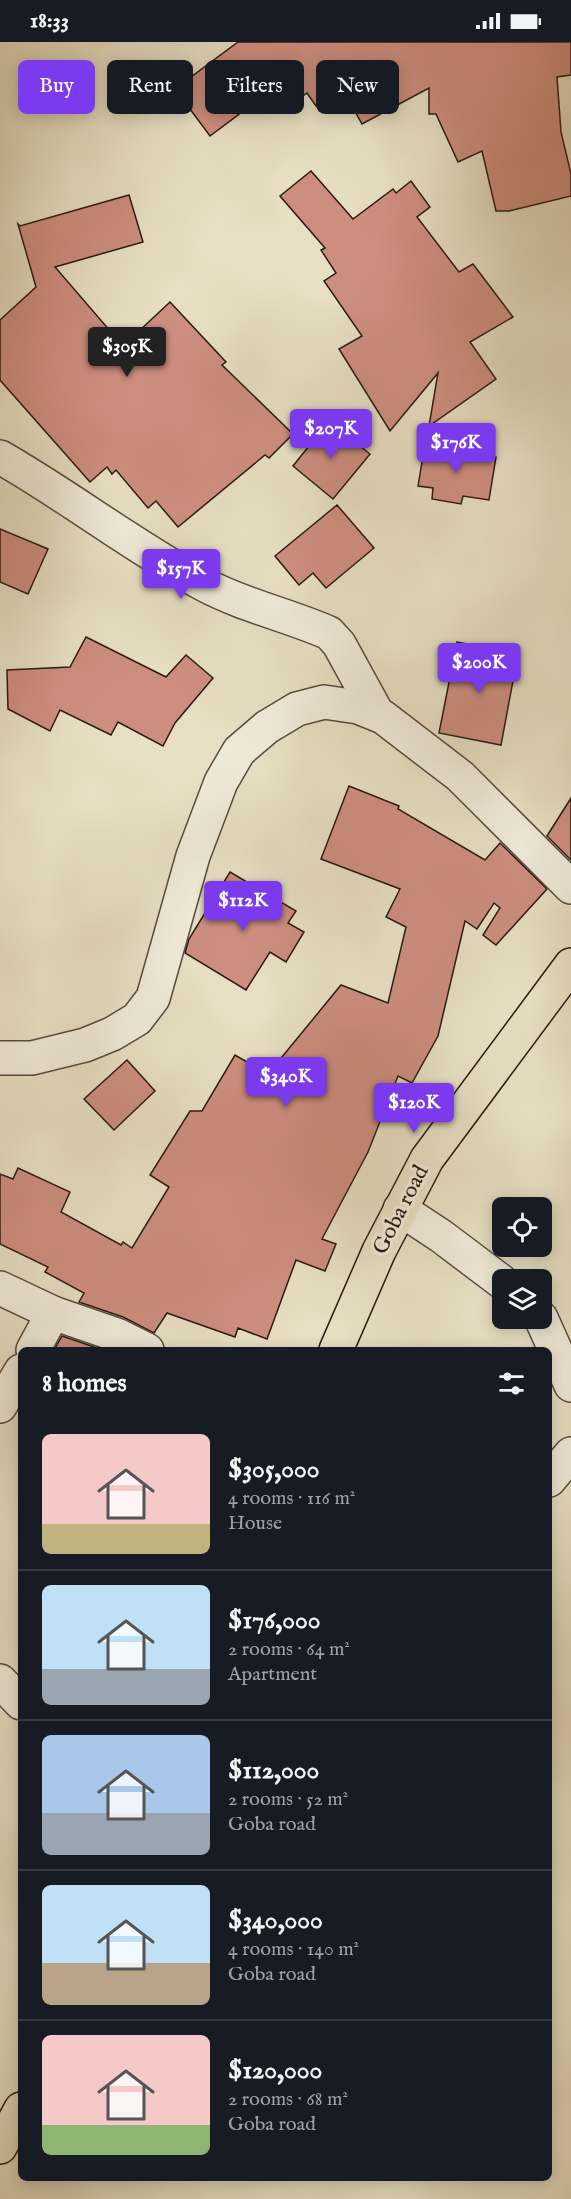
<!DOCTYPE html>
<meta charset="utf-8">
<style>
body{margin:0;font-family:"IM FELL English",serif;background:#20242c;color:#f1f3f6;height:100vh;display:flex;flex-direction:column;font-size:22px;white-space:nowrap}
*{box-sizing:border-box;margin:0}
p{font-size:20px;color:#9ea1a6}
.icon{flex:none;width:33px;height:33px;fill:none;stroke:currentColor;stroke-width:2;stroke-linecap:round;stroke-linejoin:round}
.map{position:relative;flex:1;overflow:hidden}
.sheet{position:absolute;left:18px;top:1305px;width:534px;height:834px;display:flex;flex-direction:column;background:#171b24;border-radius:9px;box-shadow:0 3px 15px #0003}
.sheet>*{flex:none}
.top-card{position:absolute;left:18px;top:18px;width:536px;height:54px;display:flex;gap:12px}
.buttons{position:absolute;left:492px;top:1155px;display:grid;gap:12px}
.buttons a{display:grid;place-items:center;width:60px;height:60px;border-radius:9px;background:#171b24;box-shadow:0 3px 15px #0003;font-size:30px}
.price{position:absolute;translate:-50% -51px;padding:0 14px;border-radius:6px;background:#7c3aed;color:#fff;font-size:20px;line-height:39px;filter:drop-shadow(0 2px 3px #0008)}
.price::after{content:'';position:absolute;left:50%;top:36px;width:18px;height:14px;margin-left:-9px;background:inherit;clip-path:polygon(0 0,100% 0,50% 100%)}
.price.active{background:#222;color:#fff}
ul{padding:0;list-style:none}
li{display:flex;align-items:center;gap:18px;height:150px;padding:0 24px}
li+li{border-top:2px solid #363941}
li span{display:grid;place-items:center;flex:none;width:168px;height:120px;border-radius:9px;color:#555}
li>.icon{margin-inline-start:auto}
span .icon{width:72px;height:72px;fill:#fffc;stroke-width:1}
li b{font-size:26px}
h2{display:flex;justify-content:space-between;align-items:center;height:72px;padding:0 24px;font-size:26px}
.chip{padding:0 21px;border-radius:9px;background:#171b24;box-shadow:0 3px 15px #0003;font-size:21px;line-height:54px}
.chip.active{background:#7c3aed;color:#fff}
.status{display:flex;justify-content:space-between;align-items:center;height:42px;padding:0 30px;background:#171b24;direction:ltr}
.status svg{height:16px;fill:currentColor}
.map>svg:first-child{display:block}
.building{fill:#cd8e7f;stroke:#2a1913;stroke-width:1.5}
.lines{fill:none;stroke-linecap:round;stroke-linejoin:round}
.minor-casing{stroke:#594a3f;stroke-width:36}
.major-casing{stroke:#2a1913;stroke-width:36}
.minor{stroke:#efead8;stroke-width:33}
.major{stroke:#e7dfc3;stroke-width:33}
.labels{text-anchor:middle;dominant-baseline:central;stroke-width:6;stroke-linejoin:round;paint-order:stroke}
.street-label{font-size:22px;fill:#2a1913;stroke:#efead8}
</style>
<div class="status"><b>18:33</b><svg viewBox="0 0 49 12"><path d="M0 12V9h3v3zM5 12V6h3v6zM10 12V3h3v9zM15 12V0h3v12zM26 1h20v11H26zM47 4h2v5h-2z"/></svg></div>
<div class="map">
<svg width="571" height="2157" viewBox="0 0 571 2157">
<rect width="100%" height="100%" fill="#e7dfc3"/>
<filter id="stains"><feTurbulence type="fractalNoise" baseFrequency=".00333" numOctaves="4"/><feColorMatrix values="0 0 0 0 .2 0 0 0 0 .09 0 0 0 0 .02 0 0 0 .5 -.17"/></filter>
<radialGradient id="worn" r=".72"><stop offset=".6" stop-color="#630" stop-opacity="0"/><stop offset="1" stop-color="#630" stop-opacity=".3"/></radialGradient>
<g class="building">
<path d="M 238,0 L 571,0 L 571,33 L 557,35 L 561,90 L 571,132 L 571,154 L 509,169 L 496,169 L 482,109 L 458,120 L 436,72 L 429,72 L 429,46 L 362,82 L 342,46 L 316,64 L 307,51 L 296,59 L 282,40 L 210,94 L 175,47 Z"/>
<path d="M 311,129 L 353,177 L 393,147 L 396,151 L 411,139 L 430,165 L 417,175 L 459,230 L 473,222 L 513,275 L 470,300 L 496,337 L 429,384 L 438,331 L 390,389 L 339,307 L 362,294 L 324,239 L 336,231 L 321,208 L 325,206 L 280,154 Z"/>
<path d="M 129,153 L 143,200 L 55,225 L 123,304 L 170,260 L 226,320 L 222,323 L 293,392 L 269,416 L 265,413 L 178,485 L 156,459 L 148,466 L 116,428 L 112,432 L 107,425 L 90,440 L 0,338 L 0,278 L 36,245 L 18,182 L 20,184 Z"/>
<path d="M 329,379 L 370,412 L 333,457 L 293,424 Z"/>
<path d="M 425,402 L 496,415 L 489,458 L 463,454 L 461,462 L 432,457 L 433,446 L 418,444 Z"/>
<path d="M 337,463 L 374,506 L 326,546 L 313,531 L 299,543 L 275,514 Z"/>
<path d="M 0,487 L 48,507 L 28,552 L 0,540 Z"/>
<path d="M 86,595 L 166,635 L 186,613 L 213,636 L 175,681 L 163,704 L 118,680 L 111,693 L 60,668 L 50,689 L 8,667 L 7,628 L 70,625 Z"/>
<path d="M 457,600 L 518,612 L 501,703 L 439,691 Z"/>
<path d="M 349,744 L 399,764 L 398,767 L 485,818 L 500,801 L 547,847 L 496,903 L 483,893 L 500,866 L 494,861 L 477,887 L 465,879 L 438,994 L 412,1041 L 398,1034 L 368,1110 L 322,1197 L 336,1202 L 325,1229 L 296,1218 L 267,1297 L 238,1286 L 235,1295 L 167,1271 L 154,1291 L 123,1275 L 79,1260 L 84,1251 L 45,1230 L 48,1225 L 0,1202 L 0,1132 L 13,1137 L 18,1126 L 70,1150 L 61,1170 L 121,1203 L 123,1200 L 132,1206 L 169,1145 L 150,1133 L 190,1069 L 202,1069 L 235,1013 L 268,1032 L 341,943 L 388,961 L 406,885 L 386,875 L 400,847 L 321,817 Z"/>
<path d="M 571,756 L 571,818 L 547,794 Z"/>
<path d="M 230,830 L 296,869 L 288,881 L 304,890 L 286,920 L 270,910 L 246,948 L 185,911 L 189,897 Z"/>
<path d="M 127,1018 L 155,1049 L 114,1088 L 84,1057 Z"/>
<path d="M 62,1294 L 103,1308 L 54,1308 Z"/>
</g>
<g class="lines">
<defs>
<g id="minor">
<path d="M 0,415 C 70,455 134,505 205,543 C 245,564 288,573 329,591 L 339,602 L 378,673"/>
<path d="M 0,1016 L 32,1016 L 85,1003 L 112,992 L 137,977 L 153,956 L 193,814 L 221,740 L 239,709 L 267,685 L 297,667 L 324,660 L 358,665 L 383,675 L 460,734 L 571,845"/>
<path d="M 400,1167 L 441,1194 L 502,1240"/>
<path d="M 0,1246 L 53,1271 L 117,1293 L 147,1308"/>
<path d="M 541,1276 L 571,1343"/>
<path d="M 33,1308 L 53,1271"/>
<path d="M 0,1364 L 21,1329"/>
<path d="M 549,1438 L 571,1412"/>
<path d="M 0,1639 L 21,1661"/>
</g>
<g id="major">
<path d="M 336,1308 L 379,1209 L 427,1117 L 571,923"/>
<path d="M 0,2105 L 21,2067"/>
</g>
</defs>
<use href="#minor" class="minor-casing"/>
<use href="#major" class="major-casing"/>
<use href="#minor" class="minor"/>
<use href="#major" class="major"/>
</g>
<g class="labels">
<g class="street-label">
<text transform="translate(401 1168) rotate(-63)">Goba road</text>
</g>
</g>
<rect width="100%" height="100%" filter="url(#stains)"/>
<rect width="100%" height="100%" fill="url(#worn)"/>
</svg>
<div class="buttons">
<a><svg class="icon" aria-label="locate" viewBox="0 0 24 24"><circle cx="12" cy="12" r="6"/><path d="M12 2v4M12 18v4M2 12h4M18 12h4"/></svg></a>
<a><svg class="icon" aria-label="layers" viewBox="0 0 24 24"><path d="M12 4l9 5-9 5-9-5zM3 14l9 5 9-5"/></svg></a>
</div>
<b class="price active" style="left:127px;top:336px">$305K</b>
<b class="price" style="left:331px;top:418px">$207K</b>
<b class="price" style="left:456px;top:432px">$176K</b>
<b class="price" style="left:181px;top:558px">$157K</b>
<b class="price" style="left:479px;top:652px">$200K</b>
<b class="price" style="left:243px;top:890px">$112K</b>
<b class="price" style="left:286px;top:1066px">$340K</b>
<b class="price" style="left:414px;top:1092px">$120K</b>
<div class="top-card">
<a class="chip active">Buy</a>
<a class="chip">Rent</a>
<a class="chip">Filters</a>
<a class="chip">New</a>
</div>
<section class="sheet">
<h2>8 homes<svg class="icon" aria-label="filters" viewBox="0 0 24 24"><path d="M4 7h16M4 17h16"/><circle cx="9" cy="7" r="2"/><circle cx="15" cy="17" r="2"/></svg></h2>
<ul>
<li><span style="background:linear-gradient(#f6c9c9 75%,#c2b280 0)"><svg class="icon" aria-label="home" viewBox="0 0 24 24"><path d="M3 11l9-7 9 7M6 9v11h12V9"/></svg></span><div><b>$305,000</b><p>4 rooms · 116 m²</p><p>House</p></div></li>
<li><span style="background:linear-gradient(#bfe0f5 70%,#9aa5b1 0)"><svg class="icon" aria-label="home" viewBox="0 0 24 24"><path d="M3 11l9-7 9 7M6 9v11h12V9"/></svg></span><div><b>$176,000</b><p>2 rooms · 64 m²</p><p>Apartment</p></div></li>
<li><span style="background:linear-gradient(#a9c7e8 65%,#9aa5b1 0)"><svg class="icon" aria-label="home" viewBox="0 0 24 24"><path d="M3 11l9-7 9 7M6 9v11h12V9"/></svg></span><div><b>$112,000</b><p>2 rooms · 52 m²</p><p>Goba road</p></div></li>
<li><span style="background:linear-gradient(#bfe0f5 65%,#b9a48a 0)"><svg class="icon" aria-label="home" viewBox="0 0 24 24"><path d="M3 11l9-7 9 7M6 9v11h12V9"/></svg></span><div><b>$340,000</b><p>4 rooms · 140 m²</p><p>Goba road</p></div></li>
<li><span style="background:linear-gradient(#f6c9c9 75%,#8fb573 0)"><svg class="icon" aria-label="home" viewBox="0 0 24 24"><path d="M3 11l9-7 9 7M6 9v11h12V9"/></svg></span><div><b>$120,000</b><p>2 rooms · 68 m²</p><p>Goba road</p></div></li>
</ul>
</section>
</div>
